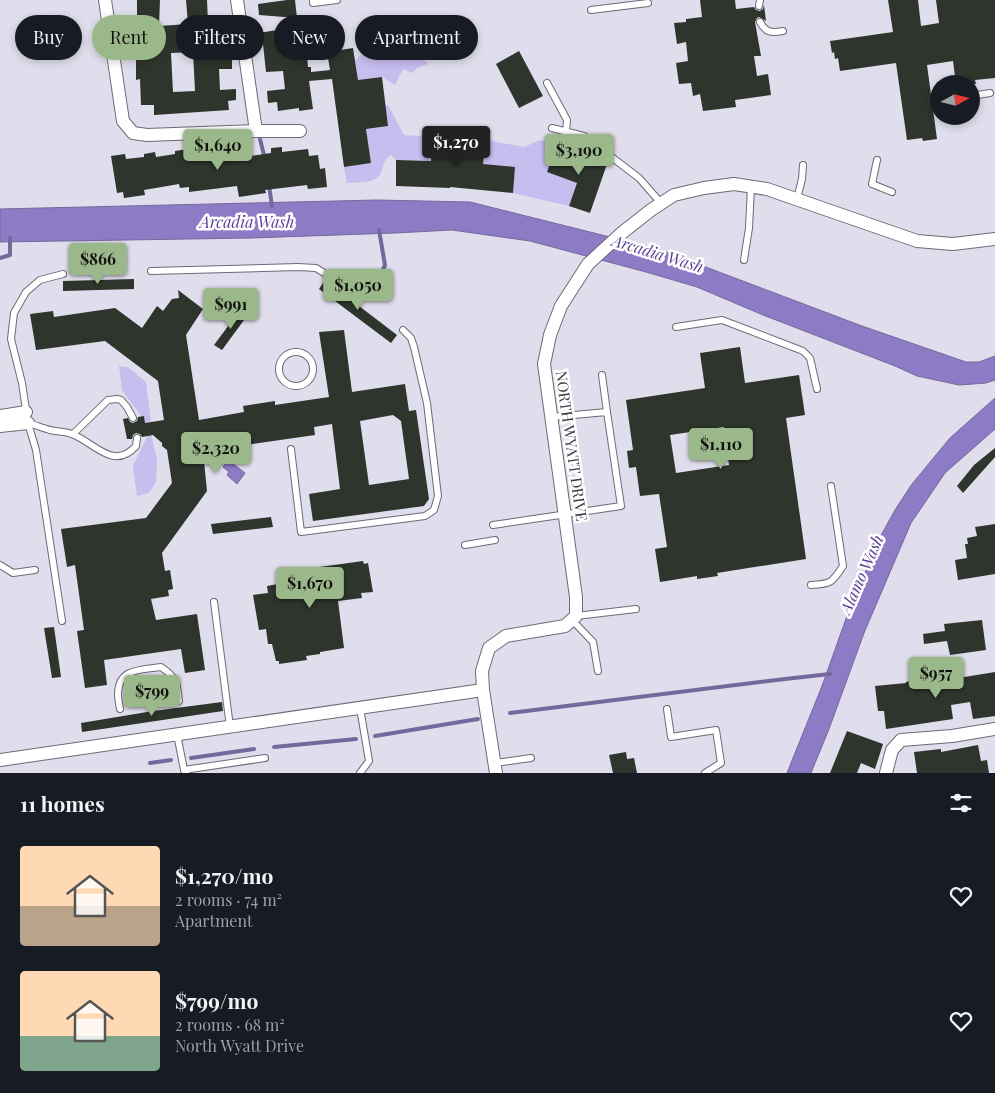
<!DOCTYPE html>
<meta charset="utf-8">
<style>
body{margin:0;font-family:"Playfair Display",serif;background:#20242c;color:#f1f3f6;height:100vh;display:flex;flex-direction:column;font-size:19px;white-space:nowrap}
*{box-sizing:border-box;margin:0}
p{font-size:16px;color:#9ea1a6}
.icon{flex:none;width:28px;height:28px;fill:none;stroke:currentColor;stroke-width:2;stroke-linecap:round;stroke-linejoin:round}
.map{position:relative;height:773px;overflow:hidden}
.sheet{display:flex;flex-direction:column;background:#171b24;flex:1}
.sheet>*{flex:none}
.hud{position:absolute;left:15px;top:15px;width:500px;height:45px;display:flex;gap:10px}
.needle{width:32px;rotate:82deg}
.tools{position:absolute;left:930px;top:75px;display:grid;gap:10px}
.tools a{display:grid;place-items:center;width:50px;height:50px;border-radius:50%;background:#171b24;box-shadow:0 2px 8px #0003;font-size:25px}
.price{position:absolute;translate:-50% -42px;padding:0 11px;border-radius:5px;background:#9bb88a;color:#111;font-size:16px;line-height:32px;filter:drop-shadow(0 1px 2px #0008)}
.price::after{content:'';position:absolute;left:50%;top:30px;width:15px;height:11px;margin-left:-8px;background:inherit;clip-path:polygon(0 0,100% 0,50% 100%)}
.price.active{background:#222;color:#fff}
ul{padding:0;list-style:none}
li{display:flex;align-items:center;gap:15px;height:125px;padding:0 20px}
li span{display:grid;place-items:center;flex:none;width:140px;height:100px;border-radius:5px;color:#555}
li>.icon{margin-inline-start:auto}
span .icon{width:60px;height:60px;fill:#fffc;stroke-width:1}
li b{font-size:21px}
h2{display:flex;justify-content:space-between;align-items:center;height:60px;padding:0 20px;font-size:21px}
.chip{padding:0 18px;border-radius:22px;background:#171b24;box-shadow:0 2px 8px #0003;font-size:18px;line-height:45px}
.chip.active{background:#9bb88a;color:#111}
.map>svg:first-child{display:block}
.green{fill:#c7bdef}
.water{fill:#8d7cc5;stroke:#74689d}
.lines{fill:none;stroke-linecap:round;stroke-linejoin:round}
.stream{stroke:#74689d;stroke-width:4}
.building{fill:#2e352c;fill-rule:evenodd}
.service-casing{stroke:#6d6a77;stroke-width:8}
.minor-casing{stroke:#6d6a77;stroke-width:14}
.service{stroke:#fff;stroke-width:6}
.minor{stroke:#fff;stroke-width:12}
.labels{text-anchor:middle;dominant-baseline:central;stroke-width:5;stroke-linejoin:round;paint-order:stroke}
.street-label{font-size:15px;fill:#3a393f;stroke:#fff}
.water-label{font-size:16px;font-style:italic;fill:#5a3f97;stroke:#fff}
</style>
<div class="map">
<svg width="995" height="773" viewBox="0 0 995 773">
<rect width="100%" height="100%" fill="#e0ddec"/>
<g class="green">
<path d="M 369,32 L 383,39 L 420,53 L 428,64 L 417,68 L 412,73 L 403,69 L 395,85 L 382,77 L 358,80 L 355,60 L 363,53 L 357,43 L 362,34 Z"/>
<path d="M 388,105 L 404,135 L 432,137 L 431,161 L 396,160 L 391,155 C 381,162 385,167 379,176 C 372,184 357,182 347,183 L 344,167 L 371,163 L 366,129 L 388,126 L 384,106 Z"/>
<path d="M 486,140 L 524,147 L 540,140 L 556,146 L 547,172 L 577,183 L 569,206 L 513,193 L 515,167 L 483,164 Z"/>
<path d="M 119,366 L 128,367 L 146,382 L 151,422 L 145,423 L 144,416 L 141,416 L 122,390 Z"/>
<path d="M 146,430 L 151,434 L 157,460 L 156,482 L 149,493 L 137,496 L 133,466 L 147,437 Z"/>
</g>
<g class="water">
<path d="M 377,200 L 470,202 L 658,249 L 862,326 L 966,362 L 979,362 L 995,356 L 995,380 L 986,383 L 959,385 L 917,376 L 895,366 L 763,315 L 697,287 L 646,272 L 530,241 L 452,230 L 395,233 L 251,238 L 0,242 L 0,209 Z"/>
<path d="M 995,398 L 995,429 L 945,473 L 911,523 L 864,633 L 829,729 L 811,773 L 787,773 L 822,686 L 847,616 L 879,539 L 895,510 L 912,484 L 950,438 Z"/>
<path d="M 228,460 L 245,473 L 237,484 L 227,475 L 229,472 L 223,467 Z"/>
</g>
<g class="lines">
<g class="stream">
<path d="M 260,139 L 265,159"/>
<path d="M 269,185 L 272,206"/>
<path d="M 0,258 L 10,255 L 10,238"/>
<path d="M 373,292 L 385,265 L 379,230"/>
<path d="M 510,713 L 785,679 L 830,674"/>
<path d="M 375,736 L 478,719"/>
<path d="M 274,747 L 356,739"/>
<path d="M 191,758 L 254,749"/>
<path d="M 150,763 L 171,760"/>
</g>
</g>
<g class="building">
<path d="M 137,0 L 160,0 L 159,26 L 188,24 L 186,0 L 207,0 L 208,23 L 227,22 L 228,35 L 214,36 L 215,57 L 232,56 L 232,69 L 219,69 L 220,90 L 236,89 L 236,100 L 228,101 L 229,110 L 154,115 L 154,105 L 141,105 L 140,79 L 136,80 L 136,50 L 135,50 L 135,39 L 127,39 L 127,26 L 137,26 ZM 193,52 L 195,91 L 173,92 L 171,53 Z"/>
<path d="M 287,0 L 295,0 L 297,18 L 259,15 L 258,4 Z"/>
<path d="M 700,0 L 735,0 L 736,9 L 754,7 L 756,10 L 760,11 L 763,9 L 764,5 L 766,21 L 759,17 L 757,18 L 755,22 L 761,56 L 754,56 L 757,76 L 768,74 L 771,95 L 735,100 L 736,107 L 703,111 L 700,94 L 693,96 L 691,83 L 679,84 L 676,63 L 688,61 L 686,42 L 677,44 L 674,23 L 686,22 L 686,19 L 702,17 Z"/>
<path d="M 888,0 L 918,0 L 921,26 L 939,23 L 936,0 L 995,0 L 995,78 L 975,80 L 976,84 L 956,84 L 953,61 L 927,65 L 937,139 L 923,141 L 922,138 L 907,140 L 896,63 L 840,71 L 838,58 L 835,59 L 834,52 L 832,53 L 830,41 L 893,32 Z"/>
<path d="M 295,27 L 299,56 L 307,56 L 308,67 L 311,67 L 311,72 L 330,70 L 327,52 L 353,48 L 358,80 L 382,77 L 388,126 L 366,129 L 371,163 L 344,167 L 332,79 L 309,81 L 313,109 L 299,111 L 299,108 L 278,111 L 277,102 L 268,103 L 267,91 L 285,89 L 283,71 L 266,72 L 263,44 L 261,45 L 259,33 Z"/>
<path d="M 519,51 L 543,96 L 519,108 L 496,64 Z"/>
<path d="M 432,137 L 486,140 L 483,164 L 515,167 L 513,193 L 450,187 L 450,188 L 396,186 L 396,160 L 431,161 Z"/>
<path d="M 215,145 L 216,155 L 244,151 L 244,157 L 271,153 L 271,148 L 282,147 L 282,152 L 308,149 L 309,156 L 318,155 L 320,169 L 325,168 L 327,187 L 308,189 L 307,185 L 265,190 L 266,193 L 239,197 L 237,186 L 189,192 L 189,187 L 180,188 L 179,184 L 144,190 L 145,195 L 124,198 L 123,192 L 117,193 L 111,156 L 125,154 L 126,159 L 144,157 L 144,154 L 155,152 L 156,157 L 175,154 L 175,151 Z"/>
<path d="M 556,146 L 607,164 L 590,213 L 569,206 L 577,183 L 547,172 Z"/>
<path d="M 134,279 L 134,289 L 63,291 L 63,281 Z"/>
<path d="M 325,280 L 397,335 L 391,343 L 319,289 Z"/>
<path d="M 178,290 L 203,309 L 186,335 L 199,420 L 244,412 L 243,406 L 275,401 L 275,405 L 329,397 L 319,332 L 344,330 L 352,392 L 405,384 L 409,411 L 416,410 L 429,499 L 424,506 L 313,521 L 309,494 L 340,489 L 332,424 L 314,427 L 315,435 L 203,451 L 207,491 L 162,553 L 165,571 L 170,570 L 173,589 L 168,590 L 169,596 L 151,599 L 156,620 L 197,614 L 205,670 L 185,673 L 181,649 L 104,660 L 107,685 L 85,688 L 77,631 L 84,630 L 75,565 L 67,567 L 61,529 L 146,518 L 172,483 L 167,450 L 162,446 L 162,443 L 153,435 L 142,437 L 140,434 L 136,433 L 133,435 L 132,439 L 127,439 L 123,419 L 128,418 L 130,422 L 133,423 L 137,421 L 138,417 L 144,416 L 145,423 L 164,420 L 158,381 L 105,341 L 36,350 L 30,314 L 53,311 L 54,317 L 115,308 L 142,328 L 157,306 L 163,311 L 172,299 L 179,298 ZM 393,415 L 401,421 L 409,479 L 369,485 L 360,421 Z"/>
<path d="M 240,310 L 247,316 L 222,350 L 214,345 Z"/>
<path d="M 740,347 L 745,383 L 799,375 L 805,415 L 786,418 L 806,559 L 717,573 L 718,576 L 697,579 L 697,576 L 660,582 L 655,549 L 667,547 L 659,494 L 640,496 L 636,467 L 629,468 L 627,451 L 633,450 L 626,400 L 705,388 L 700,353 ZM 724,427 L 729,465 L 676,473 L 670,435 Z"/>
<path d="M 995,448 L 995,457 L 963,493 L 957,486 L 974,465 Z"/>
<path d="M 271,517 L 273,527 L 213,534 L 211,524 Z"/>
<path d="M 995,524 L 995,574 L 958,580 L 955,560 L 967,558 L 965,544 L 968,544 L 967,538 L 977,536 L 975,527 Z"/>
<path d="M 363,561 L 364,564 L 368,563 L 373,592 L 361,593 L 362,598 L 338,601 L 344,648 L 320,652 L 320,654 L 306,656 L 307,660 L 279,664 L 279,661 L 276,661 L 272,644 L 268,644 L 266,629 L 259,630 L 253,595 L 268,593 L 267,586 L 289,582 L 288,569 L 305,567 L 305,569 Z"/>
<path d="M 982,620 L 986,650 L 950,655 L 947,641 L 924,644 L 923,634 L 945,631 L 944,624 Z"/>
<path d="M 54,627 L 61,677 L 52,678 L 44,628 Z"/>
<path d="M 995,672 L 995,716 L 973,719 L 970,702 L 951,705 L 953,719 L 886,729 L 884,711 L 878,711 L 875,686 L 906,683 L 906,682 L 914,680 L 932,679 L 952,676 L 952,679 Z"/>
<path d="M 222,702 L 223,711 L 82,732 L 81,723 L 153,711 Z"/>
<path d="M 847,731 L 883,744 L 875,769 L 861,763 L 857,773 L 830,773 Z"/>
<path d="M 978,745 L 981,761 L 987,760 L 989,773 L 917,773 L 914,752 L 941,749 L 941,752 Z"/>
<path d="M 626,752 L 627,759 L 634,758 L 637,773 L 613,773 L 609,755 Z"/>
</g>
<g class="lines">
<defs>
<g id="service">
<path d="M 313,0 L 313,3 L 337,0"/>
<path d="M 759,6 L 760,0"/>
<path d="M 591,10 L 648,3"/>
<path d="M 760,22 C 766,33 771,33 783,31"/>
<path d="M 547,83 L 567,120 L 566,132"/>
<path d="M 971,96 L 990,93"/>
<path d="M 552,128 L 584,136 L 639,178 L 661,203"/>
<path d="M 877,160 L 872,184 L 892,192"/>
<path d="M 797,199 L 802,179 L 803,165"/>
<path d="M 744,260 L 749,228 L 751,187"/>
<path d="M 151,271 L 298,267 L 316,268 L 329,276"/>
<path d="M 676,327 L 722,320 L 803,351 L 810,358 L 817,389"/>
<circle cx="296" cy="369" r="17"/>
<path d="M 602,375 L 607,412"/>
<path d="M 28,423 C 35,425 43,428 50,430 C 58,432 67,431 74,435 C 94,443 114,471 136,446 L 137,438"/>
<path d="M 73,434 L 108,400 L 117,399 L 121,400 L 127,407 L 133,418"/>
<path d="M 291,449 L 301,532 L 425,516 L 434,510 L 438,496 L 427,403 L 414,347 L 411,338 L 403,330"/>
<path d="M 493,525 L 621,506 L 607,412 L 551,417"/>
<path d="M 465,545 L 495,540"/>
<path d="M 0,565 L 13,573 L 35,570"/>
<path d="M 811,585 C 831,584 832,583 843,566 L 831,486"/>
<path d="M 214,602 L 230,727"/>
<path d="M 576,616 L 636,609"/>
<path d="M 572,620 L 593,642 L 598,671"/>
<path d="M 62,621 L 36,450 L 28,423 L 22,383 L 11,339 L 14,313 L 26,292 L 40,280 L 63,274"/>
<path d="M 120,709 C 119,704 118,698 118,693 C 119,668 141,670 161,667 C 177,678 177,682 179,701"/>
<path d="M 667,709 L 671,737 L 716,730 L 721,763 L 705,773"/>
<path d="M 177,734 L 184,770 L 186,772"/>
<path d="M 495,763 L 531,758"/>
<path d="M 184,770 L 265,758"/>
<path d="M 360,773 L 369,761 L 360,708"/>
</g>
<g id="minor">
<path d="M 105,0 L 123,121 L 133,133 L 147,135 L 256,131 L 300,131"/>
<path d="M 237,0 L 256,131"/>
<path d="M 0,416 L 26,412"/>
<path d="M 0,426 L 28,423"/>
<path d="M 0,760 L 483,690"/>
<path d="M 496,773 L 483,690 L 482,671 L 489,648 L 506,636 L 565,626 L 576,616 L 576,597 L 544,364 L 550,335 L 561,306 L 588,264 L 623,232 L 651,210 L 674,195 L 704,188 L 734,184 L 767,189 L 917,241 L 953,244 L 995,239"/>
<path d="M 886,773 L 892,750 L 901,740 L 952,736 L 995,729"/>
</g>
</defs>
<use href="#service" class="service-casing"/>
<use href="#minor" class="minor-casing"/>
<use href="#service" class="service"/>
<use href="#minor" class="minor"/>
</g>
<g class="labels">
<g class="street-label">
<text transform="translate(572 446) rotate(82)">NORTH WYATT DRIVE</text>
</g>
<g class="water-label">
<text x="247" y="221">Arcadia Wash</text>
<text transform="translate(658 253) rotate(17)">Arcadia Wash</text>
<text transform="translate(861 574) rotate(-66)">Alamo Wash</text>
</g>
</g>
</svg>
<div class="tools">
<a><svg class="needle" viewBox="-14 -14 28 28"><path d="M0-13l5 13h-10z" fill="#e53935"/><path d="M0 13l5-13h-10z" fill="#9ea1a6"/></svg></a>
</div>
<b class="price active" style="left:456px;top:168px">$1,270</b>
<b class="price" style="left:218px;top:171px">$1,640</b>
<b class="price" style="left:579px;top:176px">$3,190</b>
<b class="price" style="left:98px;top:285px">$866</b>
<b class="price" style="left:358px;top:311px">$1,050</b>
<b class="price" style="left:231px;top:330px">$991</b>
<b class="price" style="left:721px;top:470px">$1,110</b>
<b class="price" style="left:216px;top:474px">$2,320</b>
<b class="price" style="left:310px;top:609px">$1,670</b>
<b class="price" style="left:936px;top:699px">$957</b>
<b class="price" style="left:152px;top:717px">$799</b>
<div class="hud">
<a class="chip">Buy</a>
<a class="chip active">Rent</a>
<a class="chip">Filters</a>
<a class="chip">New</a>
<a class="chip">Apartment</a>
</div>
</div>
<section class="sheet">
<h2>11 homes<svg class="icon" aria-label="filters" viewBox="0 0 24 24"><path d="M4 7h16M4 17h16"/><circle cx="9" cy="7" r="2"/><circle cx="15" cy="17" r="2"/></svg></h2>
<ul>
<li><span style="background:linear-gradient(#ffd9b3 60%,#b9a48a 0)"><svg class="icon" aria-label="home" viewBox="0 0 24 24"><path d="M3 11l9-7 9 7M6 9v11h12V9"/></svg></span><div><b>$1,270/mo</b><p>2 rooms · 74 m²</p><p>Apartment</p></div><svg class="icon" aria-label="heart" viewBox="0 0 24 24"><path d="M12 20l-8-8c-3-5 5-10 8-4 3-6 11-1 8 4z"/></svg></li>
<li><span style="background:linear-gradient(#ffd9b3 65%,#7fa58c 0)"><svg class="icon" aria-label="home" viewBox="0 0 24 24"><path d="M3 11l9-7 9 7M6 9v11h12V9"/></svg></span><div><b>$799/mo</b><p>2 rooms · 68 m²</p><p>North Wyatt Drive</p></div><svg class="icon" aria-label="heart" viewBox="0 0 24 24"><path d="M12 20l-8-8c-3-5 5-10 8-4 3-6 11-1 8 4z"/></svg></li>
</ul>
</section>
